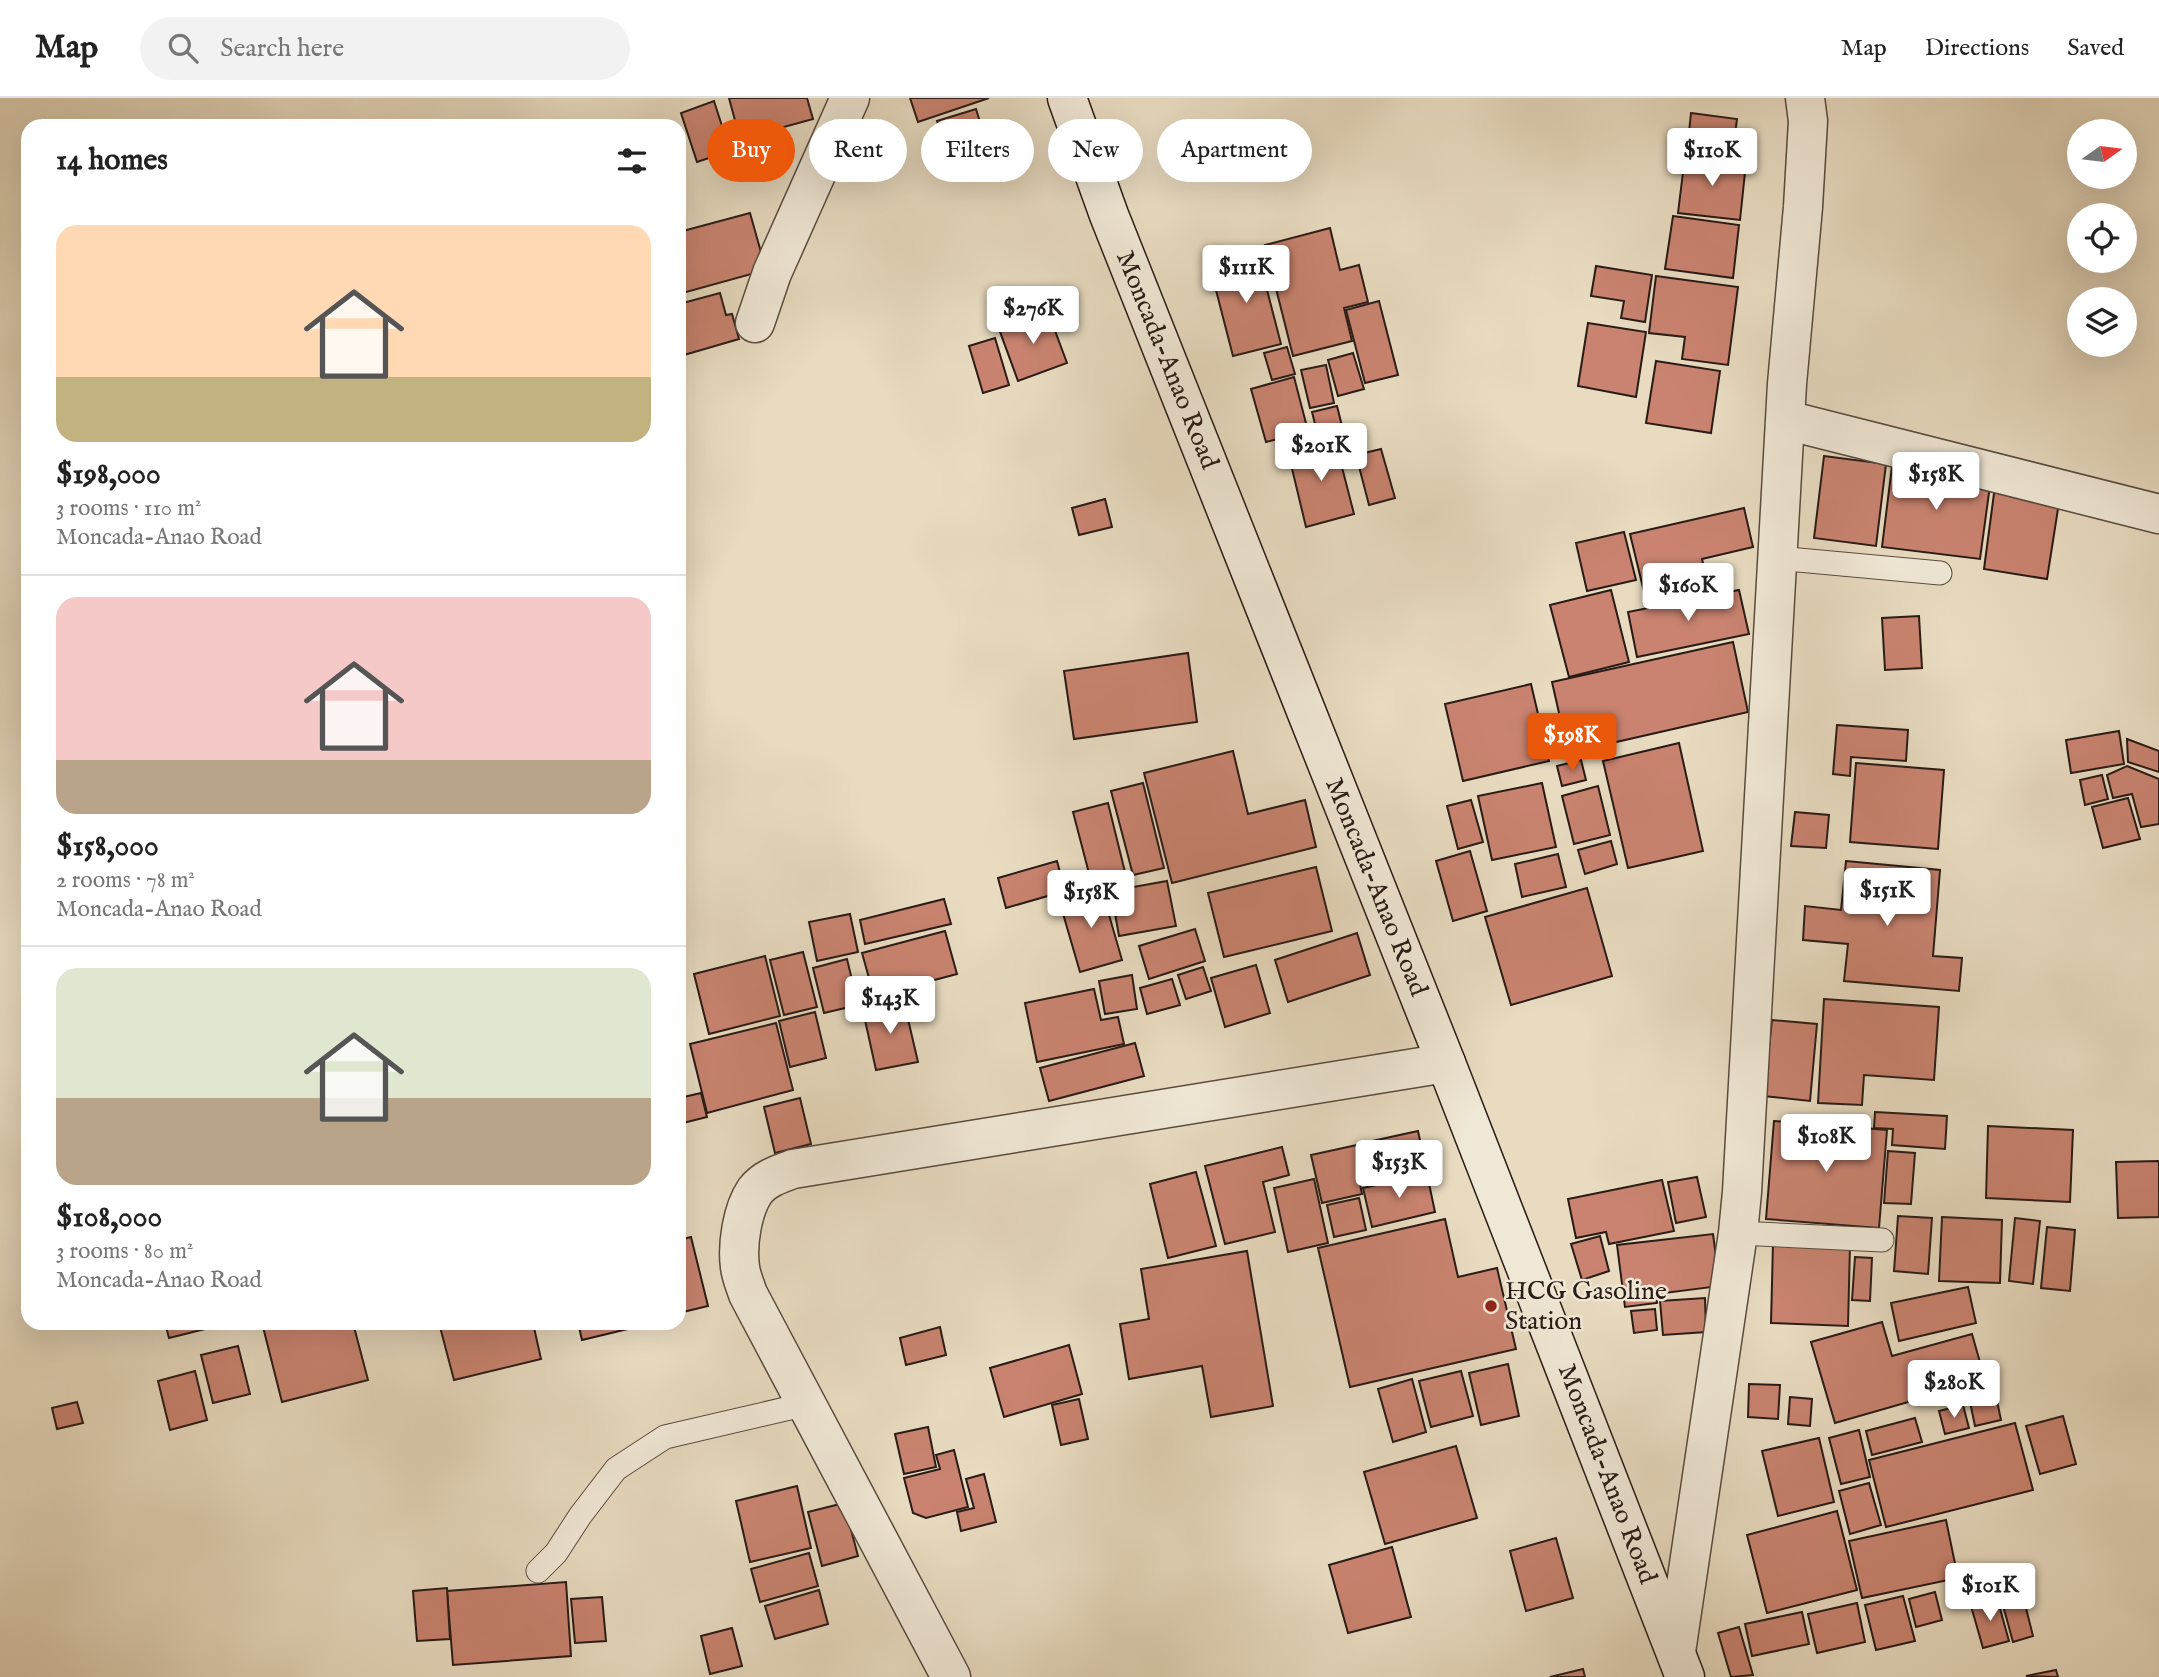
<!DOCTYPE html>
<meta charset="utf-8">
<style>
body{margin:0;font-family:"IM FELL English",serif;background:#f2f2f2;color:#222;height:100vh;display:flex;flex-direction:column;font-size:26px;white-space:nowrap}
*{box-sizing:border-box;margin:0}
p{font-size:23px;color:#767676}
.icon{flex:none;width:38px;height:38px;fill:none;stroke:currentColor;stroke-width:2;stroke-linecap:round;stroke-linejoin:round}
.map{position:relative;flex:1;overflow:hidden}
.side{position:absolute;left:21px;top:21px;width:665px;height:1211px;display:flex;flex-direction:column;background:#fff;border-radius:21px;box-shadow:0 7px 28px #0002}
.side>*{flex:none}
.guide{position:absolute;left:707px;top:21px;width:665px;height:63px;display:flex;gap:14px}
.needle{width:46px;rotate:76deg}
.controls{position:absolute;left:2067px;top:21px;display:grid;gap:14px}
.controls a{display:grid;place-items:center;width:70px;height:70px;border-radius:50%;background:#fff;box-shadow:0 7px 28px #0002;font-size:35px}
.price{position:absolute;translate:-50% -60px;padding:0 16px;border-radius:7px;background:#fff;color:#222;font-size:23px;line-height:46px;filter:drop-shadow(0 2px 4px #0008)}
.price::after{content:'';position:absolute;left:50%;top:42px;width:21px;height:16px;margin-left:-10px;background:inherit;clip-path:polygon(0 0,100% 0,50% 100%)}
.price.active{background:#ea580c;color:#fff}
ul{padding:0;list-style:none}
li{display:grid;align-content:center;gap:14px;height:371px;padding:0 35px}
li+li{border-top:2px solid #e0e0e0}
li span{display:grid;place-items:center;height:217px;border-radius:21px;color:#555}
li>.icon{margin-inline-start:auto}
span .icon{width:126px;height:126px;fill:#fffc;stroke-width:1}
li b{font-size:30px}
h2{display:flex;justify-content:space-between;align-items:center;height:84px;padding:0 35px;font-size:30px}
.pill{padding:0 24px;border-radius:32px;background:#fff;box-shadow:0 7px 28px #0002;font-size:24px;line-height:63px}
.pill.active{background:#ea580c;color:#fff}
header{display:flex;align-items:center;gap:42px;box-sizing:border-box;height:98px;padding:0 35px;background:#fff;border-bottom:2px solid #e0e0e0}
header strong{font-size:33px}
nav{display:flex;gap:38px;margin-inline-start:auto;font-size:24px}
.search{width:490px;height:63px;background:#f2f2f2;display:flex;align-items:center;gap:18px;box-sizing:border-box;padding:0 24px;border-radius:38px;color:#767676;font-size:26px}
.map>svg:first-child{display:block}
.building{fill:#c98370;stroke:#291b16;stroke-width:2}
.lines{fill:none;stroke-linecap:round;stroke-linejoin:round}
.lane-casing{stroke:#594b40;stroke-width:25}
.street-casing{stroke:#594b40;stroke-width:41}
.secondary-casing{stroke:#291b16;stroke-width:41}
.lane{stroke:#f0e8d6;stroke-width:23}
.street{stroke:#f0e8d6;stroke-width:38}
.secondary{stroke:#f0e8d6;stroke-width:38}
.poi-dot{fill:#8f2418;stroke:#f0e8d6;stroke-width:2.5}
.labels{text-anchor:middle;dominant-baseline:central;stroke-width:5;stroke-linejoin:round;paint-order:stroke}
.street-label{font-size:26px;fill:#291b16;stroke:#f0e8d6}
.poi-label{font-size:26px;fill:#291b16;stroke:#f0e8d6;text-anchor:start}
</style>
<header>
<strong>Map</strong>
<div class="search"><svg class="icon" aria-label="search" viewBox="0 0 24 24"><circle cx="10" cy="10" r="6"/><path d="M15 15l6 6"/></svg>Search here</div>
<nav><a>Map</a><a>Directions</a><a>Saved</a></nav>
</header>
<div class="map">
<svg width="2159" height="1579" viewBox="0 0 2159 1579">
<rect width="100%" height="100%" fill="#e8dbc0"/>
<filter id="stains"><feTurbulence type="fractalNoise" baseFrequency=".00286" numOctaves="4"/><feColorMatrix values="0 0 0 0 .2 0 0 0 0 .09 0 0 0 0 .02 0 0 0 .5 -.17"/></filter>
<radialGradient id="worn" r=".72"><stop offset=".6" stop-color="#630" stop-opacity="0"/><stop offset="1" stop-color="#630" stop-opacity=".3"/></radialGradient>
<g class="building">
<path d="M 729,0 L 807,0 L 813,21 L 740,41 Z"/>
<path d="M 910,0 L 989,0 L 918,24 Z"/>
<path d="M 714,3 L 730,53 L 697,64 L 681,15 Z"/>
<path d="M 976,11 L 986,43 L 947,56 L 937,23 Z"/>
<path d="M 1691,15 L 1737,21 L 1732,59 L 1687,53 Z"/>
<path d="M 1685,58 L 1746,65 L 1740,122 L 1678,115 Z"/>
<path d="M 750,115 L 766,172 L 679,196 L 679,134 Z"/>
<path d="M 1673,118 L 1739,127 L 1733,180 L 1665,171 Z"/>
<path d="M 1330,130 L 1340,172 L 1359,167 L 1368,204 L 1344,210 L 1352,243 L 1293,258 L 1265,147 Z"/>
<path d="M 1258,157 L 1281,246 L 1233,258 L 1210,169 Z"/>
<path d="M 1596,168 L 1652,177 L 1645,224 L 1621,220 L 1624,203 L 1591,198 Z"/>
<path d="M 1656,178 L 1738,189 L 1728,267 L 1682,261 L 1685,239 L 1649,235 Z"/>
<path d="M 720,195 L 726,217 L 732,216 L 739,241 L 684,257 L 679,241 L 679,206 Z"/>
<path d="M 1379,203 L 1398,277 L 1365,285 L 1346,212 Z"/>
<path d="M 1048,214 L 1067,265 L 1018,283 L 999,231 Z"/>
<path d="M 1588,225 L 1646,234 L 1636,299 L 1578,288 Z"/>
<path d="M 995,240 L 1009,287 L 983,295 L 969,248 Z"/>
<path d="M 1287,249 L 1295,276 L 1272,282 L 1264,255 Z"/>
<path d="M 1353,255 L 1364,291 L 1338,298 L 1328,262 Z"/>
<path d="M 1656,263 L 1720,273 L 1711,335 L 1646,325 Z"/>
<path d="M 1326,267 L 1334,305 L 1310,310 L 1301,272 Z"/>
<path d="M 1294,279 L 1308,333 L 1266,344 L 1251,291 Z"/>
<path d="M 1337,308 L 1343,332 L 1318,338 L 1312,314 Z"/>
<path d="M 1335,342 L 1354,416 L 1306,429 L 1288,354 Z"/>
<path d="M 1381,351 L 1395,400 L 1369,407 L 1356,357 Z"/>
<path d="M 1824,358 L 1886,366 L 1876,448 L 1814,440 Z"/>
<path d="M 1892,368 L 1991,380 L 1980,461 L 1882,449 Z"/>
<path d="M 1995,388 L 2060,398 L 2047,481 L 1984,471 Z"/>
<path d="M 1105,401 L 1112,429 L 1079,437 L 1072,410 Z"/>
<path d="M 1744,410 L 1753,449 L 1702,461 L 1707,483 L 1645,498 L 1630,436 Z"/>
<path d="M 1624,434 L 1636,482 L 1587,493 L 1576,445 Z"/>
<path d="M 1611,492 L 1629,564 L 1569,579 L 1550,507 Z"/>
<path d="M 1739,492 L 1749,536 L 1637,559 L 1628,514 Z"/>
<path d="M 1919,518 L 1922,570 L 1885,572 L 1882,520 Z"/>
<path d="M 1733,544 L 1748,614 L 1568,655 L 1552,584 Z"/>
<path d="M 1188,555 L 1197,624 L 1074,641 L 1064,573 Z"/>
<path d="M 1531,586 L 1549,663 L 1463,683 L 1445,606 Z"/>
<path d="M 1837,627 L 1908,632 L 1906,663 L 1851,659 L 1850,678 L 1833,676 Z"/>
<path d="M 2119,633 L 2124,666 L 2071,675 L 2066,642 Z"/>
<path d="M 2127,641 L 2159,653 L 2159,674 L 2128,664 Z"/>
<path d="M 1679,645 L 1703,753 L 1628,770 L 1603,663 Z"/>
<path d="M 1233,653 L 1248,716 L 1305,702 L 1316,749 L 1172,785 L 1144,675 Z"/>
<path d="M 1581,662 L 1586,682 L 1562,688 L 1557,668 Z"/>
<path d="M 1856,665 L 1944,672 L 1938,751 L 1850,744 Z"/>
<path d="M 2127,668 L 2159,681 L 2159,726 L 2141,729 L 2132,696 L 2113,700 L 2107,677 Z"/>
<path d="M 2102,677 L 2108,701 L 2085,707 L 2080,682 Z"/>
<path d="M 1143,685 L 1164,770 L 1133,777 L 1111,693 Z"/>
<path d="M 1542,685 L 1556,749 L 1492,762 L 1478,698 Z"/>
<path d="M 1598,688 L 1610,737 L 1574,746 L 1562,698 Z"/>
<path d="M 2128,700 L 2140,741 L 2103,750 L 2092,709 Z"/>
<path d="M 1471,702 L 1483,744 L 1458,751 L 1447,708 Z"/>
<path d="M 1108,705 L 1125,774 L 1091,783 L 1073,714 Z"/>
<path d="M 1795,714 L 1829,717 L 1826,750 L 1791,748 Z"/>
<path d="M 1611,743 L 1617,766 L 1585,776 L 1578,752 Z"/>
<path d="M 1470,753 L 1487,813 L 1453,823 L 1436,763 Z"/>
<path d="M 1558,756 L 1566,789 L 1522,799 L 1515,766 Z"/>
<path d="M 1057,763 L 1065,793 L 1006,810 L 998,780 Z"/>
<path d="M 1846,763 L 1940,772 L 1933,858 L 1962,860 L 1959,893 L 1844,883 L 1848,846 L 1803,842 L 1805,808 L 1841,812 Z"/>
<path d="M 1316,769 L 1332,833 L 1224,859 L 1208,795 Z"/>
<path d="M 1167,783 L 1176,828 L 1119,838 L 1111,793 Z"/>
<path d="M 1101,789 L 1122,862 L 1080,874 L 1059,802 Z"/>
<path d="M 1587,790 L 1612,878 L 1511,907 L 1485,819 Z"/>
<path d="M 944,801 L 951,826 L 865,846 L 860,822 Z"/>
<path d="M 850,816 L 858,854 L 817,863 L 809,824 Z"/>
<path d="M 1195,831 L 1205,863 L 1149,881 L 1139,848 Z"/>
<path d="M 945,833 L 957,876 L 874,898 L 862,855 Z"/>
<path d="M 1357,835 L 1370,877 L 1288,904 L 1275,862 Z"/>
<path d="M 803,854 L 817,909 L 784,917 L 770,862 Z"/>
<path d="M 765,858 L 780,918 L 709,936 L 694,876 Z"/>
<path d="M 847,861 L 858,907 L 824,915 L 813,870 Z"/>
<path d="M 1256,867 L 1270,915 L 1225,929 L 1211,880 Z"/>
<path d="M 1203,869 L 1211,893 L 1186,901 L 1178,877 Z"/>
<path d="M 1132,877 L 1137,911 L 1105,916 L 1099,883 Z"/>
<path d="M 1172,881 L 1180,907 L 1147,916 L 1140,890 Z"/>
<path d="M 1094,891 L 1101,922 L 1118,919 L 1124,946 L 1037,964 L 1025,905 Z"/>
<path d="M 1824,901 L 1939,909 L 1934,982 L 1864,977 L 1862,1007 L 1818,1005 Z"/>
<path d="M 904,904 L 918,964 L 876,972 L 863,913 Z"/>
<path d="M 815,914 L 826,960 L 790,969 L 779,923 Z"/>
<path d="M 1772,922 L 1817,926 L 1810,1003 L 1764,998 Z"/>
<path d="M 776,925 L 793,992 L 707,1015 L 690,946 Z"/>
<path d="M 1135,945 L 1144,978 L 1049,1003 L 1040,970 Z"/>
<path d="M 701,995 L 707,1019 L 679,1026 L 679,1000 Z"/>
<path d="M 800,1000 L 811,1046 L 775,1055 L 764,1009 Z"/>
<path d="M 1875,1014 L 1947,1018 L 1945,1051 L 1892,1047 L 1893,1031 L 1874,1030 Z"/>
<path d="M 1774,1023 L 1887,1032 L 1879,1130 L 1766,1121 Z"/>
<path d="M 1988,1028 L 2073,1032 L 2070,1104 L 1986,1100 Z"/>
<path d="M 1418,1033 L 1426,1071 L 1371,1082 L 1363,1045 Z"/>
<path d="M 1357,1047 L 1365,1079 L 1359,1081 L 1362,1096 L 1322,1105 L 1311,1057 Z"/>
<path d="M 1282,1049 L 1289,1077 L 1263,1084 L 1275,1134 L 1225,1146 L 1205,1068 Z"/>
<path d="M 1888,1053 L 1915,1055 L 1911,1106 L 1884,1105 Z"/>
<path d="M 2159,1063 L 2159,1119 L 2118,1120 L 2116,1064 Z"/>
<path d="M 1196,1074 L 1216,1148 L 1168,1160 L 1150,1086 Z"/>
<path d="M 1427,1076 L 1435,1114 L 1372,1129 L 1363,1090 Z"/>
<path d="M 1697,1079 L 1706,1119 L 1676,1125 L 1668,1084 Z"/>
<path d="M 1314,1081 L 1328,1145 L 1288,1154 L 1274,1090 Z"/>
<path d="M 1662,1082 L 1674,1133 L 1609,1146 L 1606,1134 L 1576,1140 L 1568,1101 Z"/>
<path d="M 1359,1100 L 1366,1132 L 1334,1139 L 1327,1107 Z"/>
<path d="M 1898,1118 L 1932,1120 L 1928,1176 L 1894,1173 Z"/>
<path d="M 1942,1119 L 2002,1122 L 2000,1185 L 1939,1183 Z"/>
<path d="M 2015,1120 L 2040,1123 L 2033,1186 L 2009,1183 Z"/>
<path d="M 1445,1121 L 1458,1179 L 1497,1170 L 1516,1251 L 1350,1289 L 1318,1150 Z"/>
<path d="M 2047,1129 L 2075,1132 L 2070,1193 L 2041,1190 Z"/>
<path d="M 1713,1136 L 1720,1188 L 1656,1196 L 1657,1205 L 1625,1209 L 1617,1147 Z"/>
<path d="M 1600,1138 L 1609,1173 L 1582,1182 L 1571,1146 Z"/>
<path d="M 691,1139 L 708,1208 L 679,1215 L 679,1142 Z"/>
<path d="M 1773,1145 L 1850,1147 L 1848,1228 L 1771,1225 Z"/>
<path d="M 1247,1153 L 1273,1308 L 1211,1319 L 1202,1268 L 1129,1281 L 1120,1226 L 1149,1221 L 1141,1171 Z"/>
<path d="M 1855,1159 L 1872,1160 L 1870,1203 L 1852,1202 Z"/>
<path d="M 1968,1189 L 1976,1225 L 1899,1243 L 1891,1205 Z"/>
<path d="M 1705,1200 L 1706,1234 L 1663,1237 L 1660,1203 Z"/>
<path d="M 1655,1211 L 1657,1232 L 1634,1235 L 1631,1213 Z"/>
<path d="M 1882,1224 L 1892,1258 L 1972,1236 L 1985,1282 L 1835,1325 L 1811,1244 Z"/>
<path d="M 165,1225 L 203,1225 L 205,1231 L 169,1240 Z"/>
<path d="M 262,1225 L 353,1225 L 368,1282 L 282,1304 Z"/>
<path d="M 439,1225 L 533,1225 L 541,1261 L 454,1282 Z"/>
<path d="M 578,1225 L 631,1225 L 632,1230 L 582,1242 Z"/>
<path d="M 940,1229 L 946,1257 L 906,1267 L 900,1240 Z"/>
<path d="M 1069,1247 L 1082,1296 L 1004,1319 L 990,1270 Z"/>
<path d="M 238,1248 L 250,1296 L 213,1305 L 201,1257 Z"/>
<path d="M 1508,1266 L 1519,1318 L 1481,1327 L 1469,1275 Z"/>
<path d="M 195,1273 L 207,1322 L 170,1332 L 158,1283 Z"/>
<path d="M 1461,1273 L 1473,1318 L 1431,1329 L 1419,1283 Z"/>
<path d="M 1412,1281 L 1426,1334 L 1393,1344 L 1378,1291 Z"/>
<path d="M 1749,1286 L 1780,1287 L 1778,1321 L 1748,1319 Z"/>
<path d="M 1996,1298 L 2001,1322 L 1975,1328 L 1970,1304 Z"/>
<path d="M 1790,1299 L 1812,1301 L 1810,1328 L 1788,1326 Z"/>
<path d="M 1079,1301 L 1088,1341 L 1061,1347 L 1052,1307 Z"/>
<path d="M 77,1304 L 83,1325 L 57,1331 L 52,1310 Z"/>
<path d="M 1963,1307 L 1969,1330 L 1945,1336 L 1939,1313 Z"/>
<path d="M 2063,1318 L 2076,1366 L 2040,1376 L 2026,1328 Z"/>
<path d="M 1915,1320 L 1922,1344 L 1872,1357 L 1866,1333 Z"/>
<path d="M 2015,1325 L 2033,1392 L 1886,1429 L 1869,1362 Z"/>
<path d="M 928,1329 L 936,1369 L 904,1376 L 895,1336 Z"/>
<path d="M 1859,1332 L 1870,1379 L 1841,1386 L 1829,1340 Z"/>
<path d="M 1819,1340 L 1834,1404 L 1778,1418 L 1762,1353 Z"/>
<path d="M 1456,1348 L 1477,1420 L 1385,1446 L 1364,1374 Z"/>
<path d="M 954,1352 L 968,1409 L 926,1420 L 913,1415 L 904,1380 L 940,1371 L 936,1357 Z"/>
<path d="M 984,1376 L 996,1424 L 961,1433 L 957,1414 L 974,1410 L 966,1381 Z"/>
<path d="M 1869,1385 L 1881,1427 L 1850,1436 L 1839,1393 Z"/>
<path d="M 797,1388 L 811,1450 L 750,1464 L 736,1403 Z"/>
<path d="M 844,1405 L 858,1458 L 822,1468 L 808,1414 Z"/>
<path d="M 1837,1413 L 1857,1492 L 1767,1515 L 1747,1437 Z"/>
<path d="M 1946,1422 L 1958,1480 L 1862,1500 L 1849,1443 Z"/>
<path d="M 1556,1440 L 1573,1500 L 1526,1513 L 1510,1453 Z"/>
<path d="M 1392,1449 L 1411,1519 L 1348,1535 L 1329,1467 Z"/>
<path d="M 809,1455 L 818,1488 L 760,1504 L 751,1471 Z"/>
<path d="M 566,1484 L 571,1558 L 453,1567 L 447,1493 Z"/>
<path d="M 447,1490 L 450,1541 L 417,1543 L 413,1493 Z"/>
<path d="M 819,1492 L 828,1526 L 775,1541 L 765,1508 Z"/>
<path d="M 1935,1494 L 1942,1522 L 1916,1529 L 1909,1501 Z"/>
<path d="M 2022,1494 L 2033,1538 L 2013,1544 L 2001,1500 Z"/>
<path d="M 1903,1498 L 1915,1543 L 1876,1552 L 1865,1507 Z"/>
<path d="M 602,1499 L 606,1543 L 575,1545 L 571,1501 Z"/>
<path d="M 1997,1500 L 2009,1543 L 1983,1550 L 1971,1508 Z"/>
<path d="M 1857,1505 L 1865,1544 L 1817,1555 L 1808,1516 Z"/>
<path d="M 1802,1514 L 1809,1546 L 1752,1558 L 1745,1526 Z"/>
<path d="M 1739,1529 L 1753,1577 L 1731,1579 L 1718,1535 Z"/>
<path d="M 732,1530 L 742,1568 L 710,1576 L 701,1538 Z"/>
<path d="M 1583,1571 L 1585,1579 L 1550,1579 Z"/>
<path d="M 2056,1572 L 2058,1579 L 2026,1578 Z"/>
</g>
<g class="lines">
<defs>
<g id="lane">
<path d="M 1777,460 L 1940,475"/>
<path d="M 1738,1135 L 1882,1142"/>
<path d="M 538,1473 L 556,1455 L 580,1418 L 616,1371 L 665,1339 L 807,1306"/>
</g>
<g id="street">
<path d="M 755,225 L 772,175 L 850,0"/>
<path d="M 1786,322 L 2159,416"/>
<path d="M 1676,1554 L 1738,1135 L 1742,1094 L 1787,286 L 1803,109 L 1808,23 L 1805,0"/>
<path d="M 951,1579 L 748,1196 C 745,1187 741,1178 740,1169 C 737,1147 742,1112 755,1093 C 764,1081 779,1076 793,1071 L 1446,965"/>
</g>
<path id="secondary" d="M 1067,0 L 1109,117 L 1446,965 L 1685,1579"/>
</defs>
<use href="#lane" class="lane-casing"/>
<use href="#street" class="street-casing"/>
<use href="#secondary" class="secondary-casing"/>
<use href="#lane" class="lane"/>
<use href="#street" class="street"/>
<use href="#secondary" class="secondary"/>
</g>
<circle class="poi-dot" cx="1491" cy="1208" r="7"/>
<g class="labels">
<g class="street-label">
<text transform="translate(1167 262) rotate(68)">Moncada-Anao Road</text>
<text transform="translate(1376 789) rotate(68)">Moncada-Anao Road</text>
<text transform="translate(1607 1376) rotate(69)">Moncada-Anao Road</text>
</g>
<g class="poi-label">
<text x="1505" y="1193">HCG Gasoline<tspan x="1505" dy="30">Station</tspan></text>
</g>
</g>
<rect width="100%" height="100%" filter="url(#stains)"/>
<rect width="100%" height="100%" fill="url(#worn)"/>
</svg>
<div class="controls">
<a><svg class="needle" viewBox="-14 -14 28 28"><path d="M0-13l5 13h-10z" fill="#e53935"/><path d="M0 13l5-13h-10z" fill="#767676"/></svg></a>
<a><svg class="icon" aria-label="locate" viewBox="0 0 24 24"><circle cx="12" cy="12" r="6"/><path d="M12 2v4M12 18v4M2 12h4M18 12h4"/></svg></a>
<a><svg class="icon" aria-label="layers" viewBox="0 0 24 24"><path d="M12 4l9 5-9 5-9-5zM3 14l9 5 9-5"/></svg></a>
</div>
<b class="price" style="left:1712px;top:90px">$110K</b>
<b class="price" style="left:1246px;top:207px">$111K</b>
<b class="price" style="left:1033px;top:248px">$276K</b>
<b class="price" style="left:1321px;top:385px">$201K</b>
<b class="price" style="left:1936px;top:414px">$158K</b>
<b class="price" style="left:1688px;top:525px">$160K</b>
<b class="price active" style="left:1572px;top:675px">$198K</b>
<b class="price" style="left:1887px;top:830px">$151K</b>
<b class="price" style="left:1091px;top:832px">$158K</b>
<b class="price" style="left:890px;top:938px">$143K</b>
<b class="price" style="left:1826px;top:1076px">$108K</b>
<b class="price" style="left:1399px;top:1102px">$153K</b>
<b class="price" style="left:1954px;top:1322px">$280K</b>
<b class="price" style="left:1990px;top:1525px">$101K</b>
<div class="guide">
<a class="pill active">Buy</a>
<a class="pill">Rent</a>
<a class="pill">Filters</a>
<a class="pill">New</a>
<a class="pill">Apartment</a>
</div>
<section class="side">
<h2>14 homes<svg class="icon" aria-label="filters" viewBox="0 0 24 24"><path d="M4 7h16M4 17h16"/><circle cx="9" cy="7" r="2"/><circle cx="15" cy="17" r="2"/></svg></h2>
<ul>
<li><span style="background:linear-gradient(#ffd9b3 70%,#c2b280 0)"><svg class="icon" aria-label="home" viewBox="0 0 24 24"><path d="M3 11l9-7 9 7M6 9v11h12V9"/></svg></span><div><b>$198,000</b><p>3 rooms · 110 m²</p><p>Moncada-Anao Road</p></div></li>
<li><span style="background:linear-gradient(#f6c9c9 75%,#b9a48a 0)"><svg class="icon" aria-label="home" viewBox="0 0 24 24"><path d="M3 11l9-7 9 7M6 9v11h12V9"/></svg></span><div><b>$158,000</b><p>2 rooms · 78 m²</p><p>Moncada-Anao Road</p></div></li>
<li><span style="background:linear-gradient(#dfe7d0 60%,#b9a48a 0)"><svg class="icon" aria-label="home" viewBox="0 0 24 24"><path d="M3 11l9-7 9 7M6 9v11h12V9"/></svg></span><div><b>$108,000</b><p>3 rooms · 80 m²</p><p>Moncada-Anao Road</p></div></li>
</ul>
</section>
</div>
